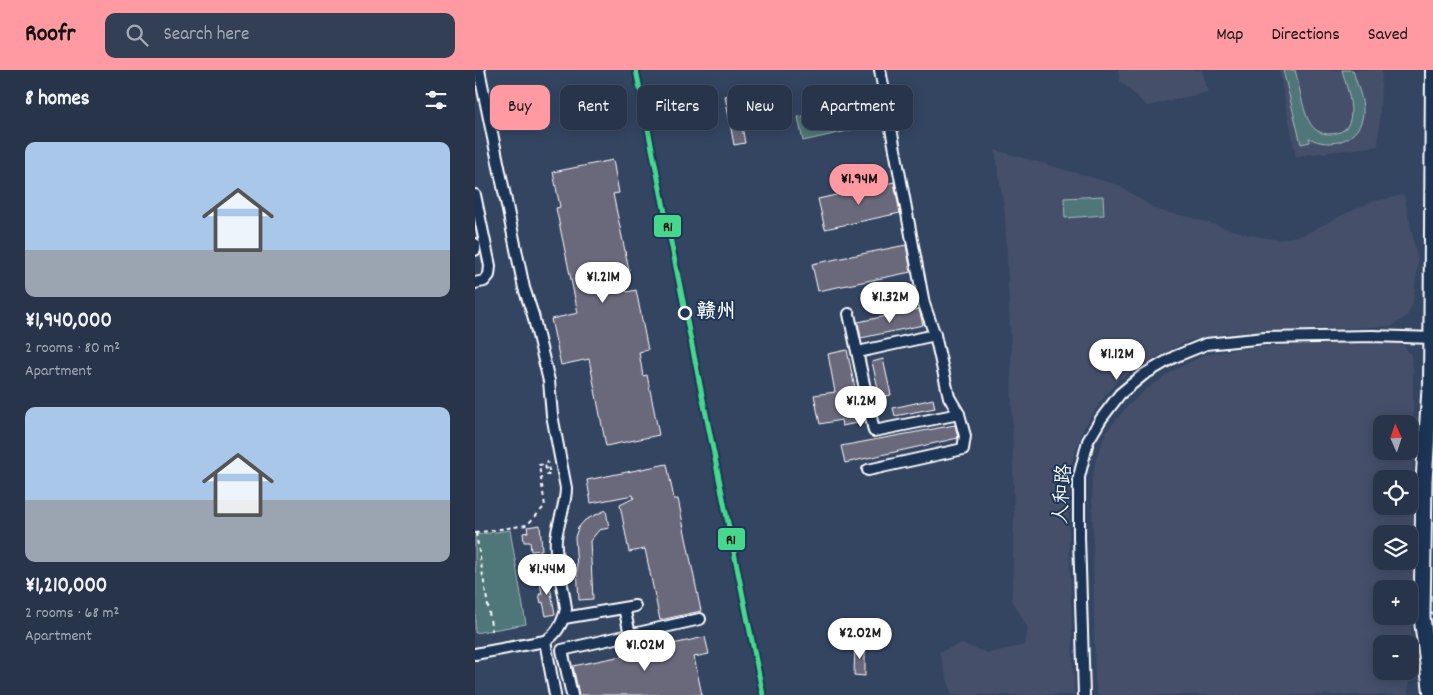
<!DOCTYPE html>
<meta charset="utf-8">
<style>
body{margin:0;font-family:Dekko,"LXGW WenKai TC",sans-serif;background:#333f54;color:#f1f3f6;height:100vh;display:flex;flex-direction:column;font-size:19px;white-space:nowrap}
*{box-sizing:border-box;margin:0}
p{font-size:16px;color:#a4aab5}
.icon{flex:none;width:28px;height:28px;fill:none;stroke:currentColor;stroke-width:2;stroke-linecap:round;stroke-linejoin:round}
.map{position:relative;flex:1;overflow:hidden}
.sheet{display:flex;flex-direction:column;background:#27344a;width:475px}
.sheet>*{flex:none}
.hud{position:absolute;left:15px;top:15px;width:475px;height:45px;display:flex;gap:10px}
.needle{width:32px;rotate:357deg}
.buttons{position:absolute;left:898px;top:345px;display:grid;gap:10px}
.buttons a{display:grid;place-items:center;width:45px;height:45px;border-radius:10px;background:#27344a;box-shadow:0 2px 12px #0003,0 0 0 1px #434f62;font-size:25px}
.price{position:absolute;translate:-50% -42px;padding:0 11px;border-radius:18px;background:#fff;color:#222;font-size:16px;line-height:32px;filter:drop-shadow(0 1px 2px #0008)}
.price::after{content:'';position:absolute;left:50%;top:30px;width:15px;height:11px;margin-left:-8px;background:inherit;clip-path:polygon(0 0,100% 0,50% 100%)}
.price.on{background:#ff9aa2;color:#111}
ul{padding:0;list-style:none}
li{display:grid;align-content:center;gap:10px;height:265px;padding:0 25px}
li span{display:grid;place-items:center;height:155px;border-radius:10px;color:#555}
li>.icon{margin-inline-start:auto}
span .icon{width:90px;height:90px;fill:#fffc;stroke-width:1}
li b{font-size:21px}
h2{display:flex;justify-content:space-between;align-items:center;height:60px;padding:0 25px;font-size:21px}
.chip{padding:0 18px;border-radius:10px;background:#27344a;box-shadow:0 2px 12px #0003,0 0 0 1px #434f62;font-size:18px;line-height:45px}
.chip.on{background:#ff9aa2;color:#111}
header{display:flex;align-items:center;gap:30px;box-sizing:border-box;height:70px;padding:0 25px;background:#ff9aa2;color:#111}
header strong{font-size:24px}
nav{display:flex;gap:28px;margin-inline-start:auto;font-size:18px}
.search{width:350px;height:45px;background:#333f54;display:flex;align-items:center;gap:12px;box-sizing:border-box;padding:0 18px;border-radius:10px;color:#a4aab5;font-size:19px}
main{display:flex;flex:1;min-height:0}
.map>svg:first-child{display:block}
.built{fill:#44506a;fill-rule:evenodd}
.green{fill:#507678;stroke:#a8babc}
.building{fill:#6a697b;stroke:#fff}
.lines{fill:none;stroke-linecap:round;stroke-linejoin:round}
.minor-casing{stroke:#fff;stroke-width:14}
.major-casing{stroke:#fff;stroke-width:16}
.highway-casing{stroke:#fff;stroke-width:19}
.path{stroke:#fff;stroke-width:2;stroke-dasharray:4 4;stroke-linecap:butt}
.minor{stroke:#1d3557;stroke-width:10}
.major{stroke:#1d3557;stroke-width:12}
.highway{stroke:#1d3557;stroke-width:15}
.highway-bridge-casing{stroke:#fff;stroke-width:19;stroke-linecap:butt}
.highway-bridge{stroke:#1d3557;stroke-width:15}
.rail-1-casing{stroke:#1d3557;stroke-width:9}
.rail-1{stroke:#46d78d;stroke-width:5}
.stop-dot{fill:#1d3557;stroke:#fff;stroke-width:2.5}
.labels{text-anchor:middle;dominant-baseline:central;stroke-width:4;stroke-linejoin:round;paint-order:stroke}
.stop-label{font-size:20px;font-weight:bold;fill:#fff;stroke:#1d3557;text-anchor:start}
.street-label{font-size:20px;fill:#fff;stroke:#1d3557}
.line-badge{stroke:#1d3557;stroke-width:2}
.pale-badge-label{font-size:14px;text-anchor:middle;font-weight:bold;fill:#111}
</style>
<header>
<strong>Roofr</strong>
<div class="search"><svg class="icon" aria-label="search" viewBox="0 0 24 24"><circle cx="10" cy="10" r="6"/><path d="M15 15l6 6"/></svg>Search here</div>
<nav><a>Map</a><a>Directions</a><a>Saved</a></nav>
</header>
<main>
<section class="sheet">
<h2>8 homes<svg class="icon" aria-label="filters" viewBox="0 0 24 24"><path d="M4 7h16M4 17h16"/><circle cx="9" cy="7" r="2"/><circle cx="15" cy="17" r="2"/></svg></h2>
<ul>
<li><span style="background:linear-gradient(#a9c7e8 70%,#9aa5b1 0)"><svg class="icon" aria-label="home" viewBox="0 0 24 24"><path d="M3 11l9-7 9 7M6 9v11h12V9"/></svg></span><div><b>¥1,940,000</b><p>2 rooms · 80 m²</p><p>Apartment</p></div></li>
<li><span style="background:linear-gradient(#a9c7e8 60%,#9aa5b1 0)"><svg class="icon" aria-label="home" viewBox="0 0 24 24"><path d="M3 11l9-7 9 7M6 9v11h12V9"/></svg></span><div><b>¥1,210,000</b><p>2 rooms · 68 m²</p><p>Apartment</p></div></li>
</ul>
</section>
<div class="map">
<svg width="958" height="625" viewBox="0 0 958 625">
<rect width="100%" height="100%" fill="#344562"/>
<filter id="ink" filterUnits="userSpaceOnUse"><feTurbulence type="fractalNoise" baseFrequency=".02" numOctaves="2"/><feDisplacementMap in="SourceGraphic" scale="10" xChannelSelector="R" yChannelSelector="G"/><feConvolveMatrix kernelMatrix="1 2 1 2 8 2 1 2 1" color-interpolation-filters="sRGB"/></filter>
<g filter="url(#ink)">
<g class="built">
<path d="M 643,0 L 727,0 L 733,22 L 672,36 L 645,11 Z"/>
<path d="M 804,0 L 907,0 L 903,76 L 821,86 Z"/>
<path d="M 520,80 L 643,115 L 682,140 L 718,148 L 774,165 L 804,170 L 831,164 L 859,149 L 896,132 L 929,125 L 943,192 L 938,233 L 932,246 L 917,256 L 752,263 L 712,271 L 663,297 L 642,311 L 626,331 L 609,357 L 597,390 L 593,439 L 599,625 L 477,625 L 464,582 L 486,574 L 513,583 L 550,575 L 553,558 L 537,530 L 539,450 L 536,279 L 530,145 Z"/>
<path d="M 844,274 L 923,274 L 929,276 L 936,285 L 938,299 L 938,531 L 933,625 L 622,625 L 620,610 L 617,409 L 621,389 L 631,362 L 652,337 L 669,321 L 699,300 L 730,285 L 768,278 ZM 906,354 L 934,354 L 934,381 L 906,381 ZM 906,409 L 934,409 L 934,436 L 906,436 ZM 906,464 L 934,464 L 934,491 L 906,491 ZM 906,519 L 934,519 L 934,546 L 906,546 ZM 906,574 L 934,574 L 934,601 L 906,601 Z"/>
</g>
<g class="green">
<path d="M 808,0 L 820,0 C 824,14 828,42 835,53 C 839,60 846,64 854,64 C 890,64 872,19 867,0 L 878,0 C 881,13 889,29 888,43 C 886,70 856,80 834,68 L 835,72 L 826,74 Z"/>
<path d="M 372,37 L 377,60 L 328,71 L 323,47 Z"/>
<path d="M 628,126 L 629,145 L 590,148 L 589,128 Z"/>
<path d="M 35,460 L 51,554 L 0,563 L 0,465 Z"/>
</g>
<g class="building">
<path d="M 261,24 L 270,73 L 259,75 L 250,26 Z"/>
<path d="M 138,90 L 144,123 L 138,124 L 154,200 L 148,202 L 152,222 L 161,220 L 173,280 L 164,282 L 168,306 L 172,305 L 184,365 L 131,376 L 114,289 L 86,295 L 76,249 L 103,243 L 81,138 L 85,137 L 78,102 Z"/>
<path d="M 419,112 L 425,143 L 350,159 L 343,129 Z"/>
<path d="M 431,175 L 436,202 L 343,221 L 337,194 Z"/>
<path d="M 444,239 L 448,255 L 386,268 L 383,252 Z"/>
<path d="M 372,280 L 387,352 L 367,356 L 366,350 L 345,354 L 339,325 L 360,322 L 353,284 Z"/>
<path d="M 408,289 L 416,325 L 405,327 L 397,292 Z"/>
<path d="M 458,329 L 460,338 L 420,346 L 418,338 Z"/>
<path d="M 480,355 L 483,368 L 370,393 L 366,376 Z"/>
<path d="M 192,394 L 199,429 L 203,429 L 226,541 L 185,550 L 170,479 L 154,482 L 145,435 L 159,428 L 158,425 L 116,433 L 112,410 Z"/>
<path d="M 131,440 L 134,458 L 124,460 L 115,471 L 118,529 L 104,530 L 100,467 L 103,458 L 110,450 Z"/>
<path d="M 65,455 L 67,480 L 56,481 L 55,472 L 49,472 L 48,463 L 53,462 L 52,457 Z"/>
<path d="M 73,506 L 80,544 L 71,546 L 68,532 L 66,533 L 64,524 L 67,524 L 64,508 Z"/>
<path d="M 230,567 L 234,584 L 219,587 L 227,625 L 104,625 L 98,596 L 157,584 L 155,575 L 169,573 L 170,580 Z"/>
<path d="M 380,573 L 390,574 L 390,606 L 379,605 Z"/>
</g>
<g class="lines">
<defs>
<g id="minor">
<path d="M 0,125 L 15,196 L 14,205 L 9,211 L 0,213"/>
<path d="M 0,174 L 0,180"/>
<path d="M 374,244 L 399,361 L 484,344"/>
<path d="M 383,282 L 460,265"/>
<path d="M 393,400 L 488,379 L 490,366 L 484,344 L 474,327 L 460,265 L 449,234 L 405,0"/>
<path d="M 149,538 L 155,564"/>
<path d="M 89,548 L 160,536"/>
<path d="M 70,571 L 80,625"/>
<path d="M 0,584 L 70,571 C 83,564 88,552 91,539 C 89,516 79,492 81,469 C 83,451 91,436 91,418 L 77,345 L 74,311 L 58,245 L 49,218 L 4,0"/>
<path d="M 97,625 L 87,580 L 225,549"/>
<path d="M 609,625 L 604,467 L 604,407 L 613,371 L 626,349 L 645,324 L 668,305 L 699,287 L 731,274 L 790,268 L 897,266 L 958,268"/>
</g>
<path id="major" d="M 955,327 L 957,0"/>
<path id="highway" d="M 957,590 L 958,552"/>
</defs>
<use href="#minor" class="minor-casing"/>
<use href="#major" class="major-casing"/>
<use href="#highway" class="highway-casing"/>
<g class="path">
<path d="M 0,463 L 52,455 L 70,436 L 64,395 L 70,394 L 72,405 L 75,405 L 72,391"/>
<path d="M 1,463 L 17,561"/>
</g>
<use href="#minor" class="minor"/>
<use href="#major" class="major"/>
<use href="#highway" class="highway"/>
<defs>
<path id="highway-bridge" d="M 955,319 L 949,411 L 947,547 L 957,625"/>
</defs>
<use href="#highway-bridge" class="highway-bridge-casing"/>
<use href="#highway-bridge" class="highway-bridge"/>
<defs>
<path id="rail-1" d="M 161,0 L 288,625"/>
</defs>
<use href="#rail-1" class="rail-1-casing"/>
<use href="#rail-1" class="rail-1"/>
</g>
</g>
<circle class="stop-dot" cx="210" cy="243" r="6"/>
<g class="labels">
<g class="stop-label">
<text x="221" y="243">赣州</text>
</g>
<g class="street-label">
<text transform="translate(589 424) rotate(-86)">人和路</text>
</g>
</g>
<g class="line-badge">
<rect x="178" y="144" width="29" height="24" rx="5" fill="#46d78d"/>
<rect x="242" y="457" width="29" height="24" rx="5" fill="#46d78d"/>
</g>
<g class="pale-badge-label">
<text x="193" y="161">R1</text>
<text x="256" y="474">R1</text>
</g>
</svg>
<div class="buttons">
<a><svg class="needle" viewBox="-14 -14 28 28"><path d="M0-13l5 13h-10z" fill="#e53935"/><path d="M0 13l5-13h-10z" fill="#a4aab5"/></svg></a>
<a><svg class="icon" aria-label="locate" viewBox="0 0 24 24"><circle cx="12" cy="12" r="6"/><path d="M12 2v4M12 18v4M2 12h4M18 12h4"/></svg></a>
<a><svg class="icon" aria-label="layers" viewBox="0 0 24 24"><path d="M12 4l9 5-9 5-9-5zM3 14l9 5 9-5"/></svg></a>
<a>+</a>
<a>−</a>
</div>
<b class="price on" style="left:384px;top:136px">¥1.94M</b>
<b class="price" style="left:128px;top:234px">¥1.21M</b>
<b class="price" style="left:415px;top:254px">¥1.32M</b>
<b class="price" style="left:642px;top:311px">¥1.12M</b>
<b class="price" style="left:386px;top:358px">¥1.2M</b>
<b class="price" style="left:72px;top:526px">¥1.44M</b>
<b class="price" style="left:385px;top:590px">¥2.02M</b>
<b class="price" style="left:170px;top:602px">¥1.02M</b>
<div class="hud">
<a class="chip on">Buy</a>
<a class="chip">Rent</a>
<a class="chip">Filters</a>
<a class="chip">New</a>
<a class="chip">Apartment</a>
</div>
</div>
</main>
